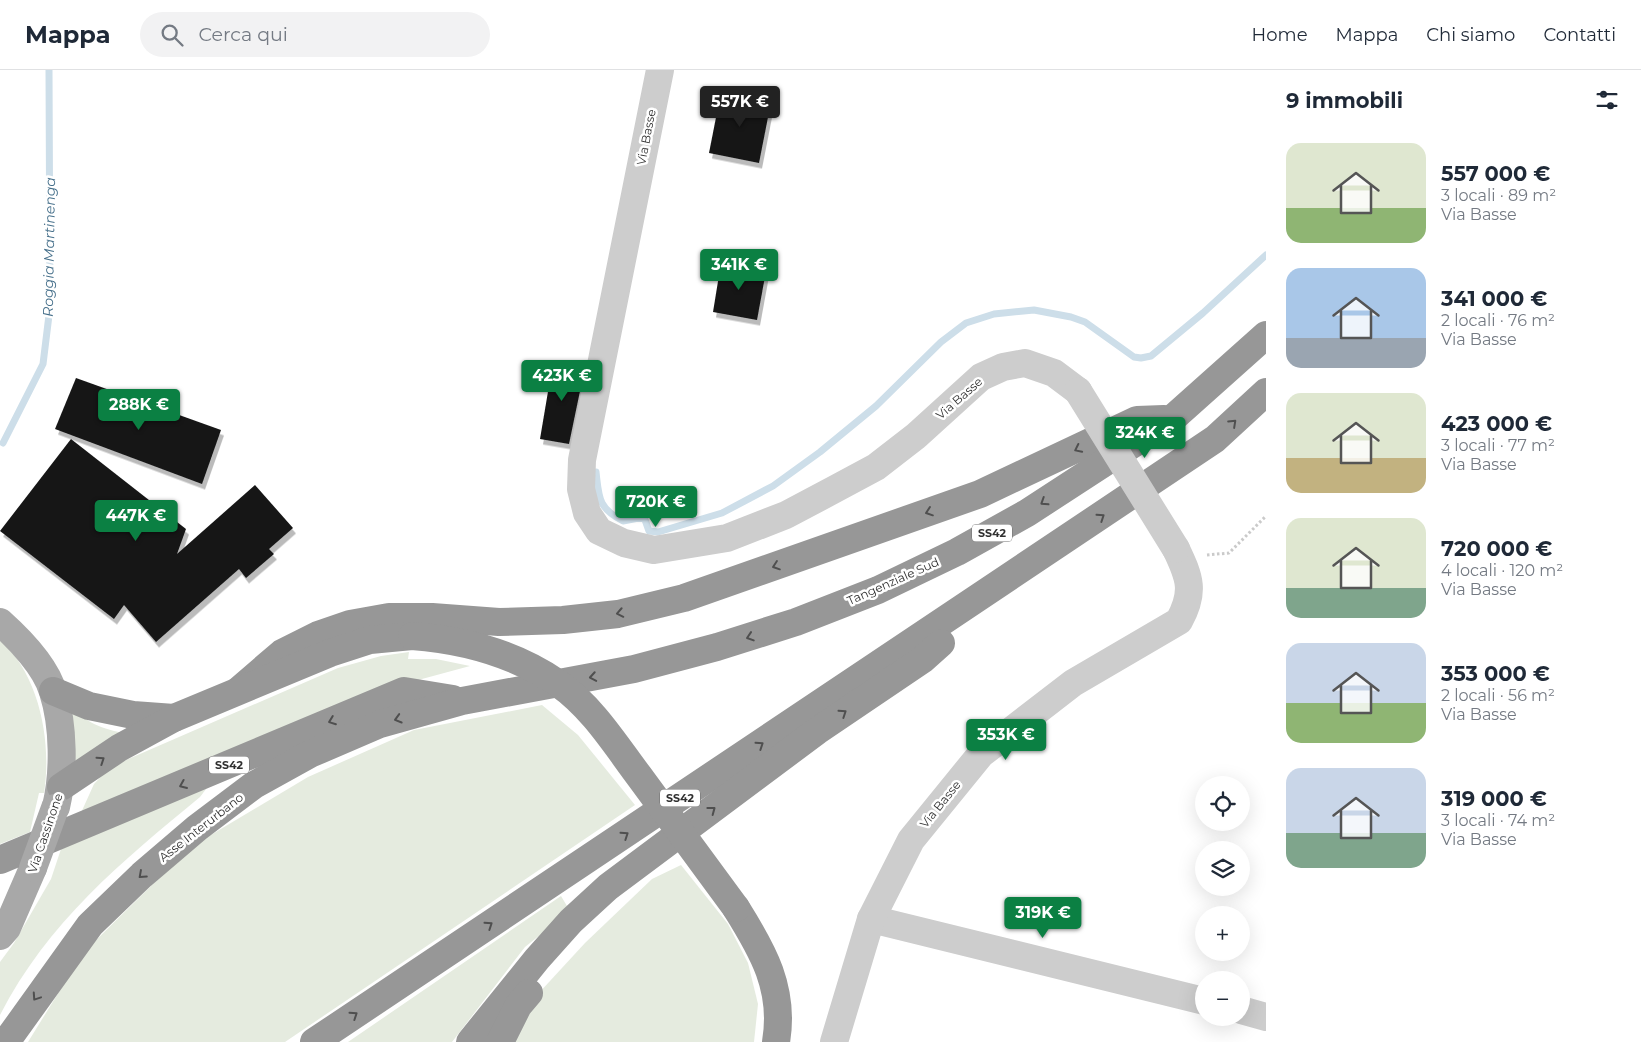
<!DOCTYPE html>
<html lang="it">
<meta charset="utf-8">
<style>
body{margin:0;font-family:Montserrat,sans-serif;background:#f2f2f3;color:#1f2937;height:100vh;display:flex;flex-direction:column;font-size:19px;white-space:nowrap}
*{box-sizing:border-box;margin:0}
p{font-size:16px;color:#747a83}
.icon{flex:none;width:28px;height:28px;fill:none;stroke:currentColor;stroke-width:2;stroke-linecap:round;stroke-linejoin:round}
.map{position:relative;flex:1;overflow:hidden}
.side{display:flex;flex-direction:column;background:#fff;width:375px}
.side>*{flex:none}
.buttons{position:absolute;left:1195px;top:706px;display:grid;gap:10px}
.buttons a{display:grid;place-items:center;width:55px;height:55px;border-radius:50%;background:#fff;box-shadow:0 5px 20px #0002;font-size:25px}
.price{position:absolute;translate:-50% -42px;padding:0 11px;border-radius:5px;background:#0b8043;color:#fff;font-size:16px;line-height:32px;filter:drop-shadow(0 1px 2px #0008)}
.price::after{content:'';position:absolute;left:50%;top:30px;width:15px;height:11px;margin-left:-8px;background:inherit;clip-path:polygon(0 0,100% 0,50% 100%)}
.price.selected{background:#222;color:#fff}
ul{padding:0;list-style:none}
li{display:flex;align-items:center;gap:15px;height:125px;padding:0 20px}
li span{display:grid;place-items:center;flex:none;width:140px;height:100px;border-radius:15px;color:#555}
li>.icon{margin-inline-start:auto}
span .icon{width:60px;height:60px;fill:#fffc;stroke-width:1}
li b{font-size:21px}
h2{display:flex;justify-content:space-between;align-items:center;height:60px;padding:0 20px;font-size:21px}
header{display:flex;align-items:center;gap:30px;box-sizing:border-box;height:70px;padding:0 25px;background:#fff;border-bottom:1px solid #e0e1e3}
header strong{font-size:24px}
nav{display:flex;gap:28px;margin-inline-start:auto;font-size:18px}
.search{width:350px;height:45px;background:#f2f2f3;display:flex;align-items:center;gap:12px;box-sizing:border-box;padding:0 18px;border-radius:28px;color:#747a83;font-size:19px}
main{display:flex;flex:1;min-height:0}
.map>svg:first-child{display:block}
.green{fill:#e5ebdf}
.lines{fill:none;stroke-linecap:round;stroke-linejoin:round}
.stream{stroke:#cddee9;stroke-width:7}
.building{fill:#171717;filter:url(#shadow)}
.path{stroke:#cacaca;stroke-width:3;stroke-dasharray:2.5 2.5;stroke-linecap:butt}
.minor{stroke:#cdcdcd;stroke-width:28}
.major{stroke:#a8a8a8;stroke-width:28}
.highway{stroke:#979797;stroke-width:28}
.minor-bridge{stroke:#cdcdcd;stroke-width:28}
.major-bridge{stroke:#a8a8a8;stroke-width:28}
.highway-bridge{stroke:#979797;stroke-width:28}
.oneway{stroke:#4f4f4f}
.labels{text-anchor:middle;dominant-baseline:central;stroke-width:5;stroke-linejoin:round;paint-order:stroke}
.shield{fill:#fff;stroke:#6e6e6e;stroke-width:1}
.shield-label{font-size:11px;font-weight:bold;fill:#303030}
.street-label{font-size:12px;fill:#303030;stroke:#fff}
.water-label{font-size:14px;font-style:italic;fill:#456f8a;stroke:#fff}
</style>
<header>
<strong>Mappa</strong>
<div class="search"><svg class="icon" aria-label="search" viewBox="0 0 24 24"><circle cx="10" cy="10" r="6"/><path d="M15 15l6 6"/></svg>Cerca qui</div>
<nav><a>Home</a><a>Mappa</a><a>Chi siamo</a><a>Contatti</a></nav>
</header>
<main>
<div class="map">
<svg width="1266" height="972" viewBox="0 0 1266 972">
<defs>
<filter id="shadow"><feDropShadow dx="3" dy="5.5" stdDeviation="0" flood-color="#0004"/></filter>
</defs>
<rect width="100%" height="100%" fill="#fff"/>
<g class="green">
<path d="M 0,570 C 40,605 52,673 44,723 L 39,723 L 30,762 L 0,774 Z"/>
<path d="M 409,582 L 408,589 L 436,589 L 470,596 L 374,622 L 80,745 L 94,714 L 110,697 L 338,598 L 381,586 Z"/>
<path d="M 64,632 C 85,650 96,658 124,663 L 71,701 Z"/>
<path d="M 542,635 L 578,665 L 635,735 L 285,972 L 28,972 L 83,883 L 155,812 L 204,769 L 308,707 L 414,660 Z"/>
<path d="M 209,715 L 200,727 C 121,792 48,852 0,945 L 0,892 L 14,873 L 51,809 L 63,773 Z"/>
<path d="M 681,795 L 728,854 L 748,893 L 758,934 L 754,972 L 510,972 L 526,937 L 585,873 L 652,809 Z"/>
<path d="M 561,826 L 570,841 L 525,877 L 452,972 L 348,972 Z"/>
</g>
<g class="lines">
<g class="stream">
<path d="M 3,373 L 43,294 L 50,237 L 49,0"/>
<path d="M 596,402 C 599,428 598,438 623,451 L 644,447 L 649,461 L 658,462 L 722,443 L 773,416 L 820,382 L 876,336 L 941,272 L 966,253 L 994,244 L 1034,240 L 1071,247 L 1085,252 L 1134,287 L 1141,288 L 1151,286 L 1203,243 L 1266,185"/>
</g>
</g>
<g class="building">
<path d="M 721,22 L 771,32 L 759,93 L 709,83 Z"/>
<path d="M 721,193 L 766,201 L 757,250 L 713,242 Z"/>
<path d="M 553,292 L 585,297 L 569,374 L 540,369 Z"/>
<path d="M 76,308 L 221,360 L 202,414 L 55,359 Z"/>
<path d="M 71,369 L 186,459 L 177,484 L 255,415 L 293,458 L 269,479 L 274,484 L 246,508 L 239,499 L 156,572 L 124,535 L 114,549 L 0,461 Z"/>
</g>
<g class="lines">
<path class="path" d="M 1207,485 L 1229,483 L 1266,446"/>
<g class="minor">
<path d="M 660,0 L 582,390 L 581,419 L 587,443 L 599,461 L 624,473 L 654,480 L 727,468 L 786,445 L 835,419 L 876,397 L 916,366 L 981,307 L 1003,297 L 1025,293 L 1054,303 L 1078,321"/>
<path d="M 871,849 L 1204,931"/>
<path d="M 1241,940 L 1266,947"/>
<path d="M 834,972 L 871,849 L 911,770 L 981,684 L 1073,613 L 1179,551 C 1195,522 1190,508 1176,479"/>
</g>
<g class="major">
<path d="M 0,552 C 19,569 46,597 53,622 C 64,656 64,703 56,737"/>
<path d="M 0,866 L 7,858 L 33,798"/>
</g>
<g class="highway">
<path d="M 239,620 L 282,583 L 318,565 L 350,554 L 389,547 L 432,547 L 499,552 L 563,550 L 618,544 L 684,528 L 980,424 L 1137,350 L 1164,349"/>
<path d="M 53,621 L 89,636 L 133,645 L 174,648"/>
<path d="M 61,717 L 119,678 L 174,648 L 330,583 L 370,570 L 412,566"/>
<path d="M 0,790 L 404,621 L 453,629"/>
<path d="M 736,838 C 763,881 785,919 776,972"/>
<path d="M 6,972 L 90,855 L 142,805 L 197,758 L 254,715 L 310,684 L 380,654 L 462,631 L 634,599 L 717,577 L 796,552 L 878,520 L 957,482 L 1027,443 L 1173,348 L 1266,265"/>
<path d="M 314,972 L 1215,369 L 1266,322"/>
<path d="M 470,972 L 537,889 L 571,851 L 608,817 L 817,661 L 922,590 L 941,573"/>
<path d="M 500,972 L 518,936 L 529,923"/>
</g>
<path class="minor-bridge" d="M 1078,321 L 1176,479"/>
<path class="major-bridge" d="M 33,798 L 55,738"/>
<path class="highway-bridge" d="M 412,566 C 465,570 516,584 559,614 C 592,637 615,674 639,706 C 671,750 704,794 736,838"/>
</g>
<defs><path id="oneway-chevron" d="M-2-3.5L2.5 0L-2 3.5" fill="none" stroke-width="1.6" stroke-linecap="round" stroke-linejoin="round" transform="scale(1.25)"/></defs>
<g class="oneway">
<use href="#oneway-chevron" transform="translate(1233 353) rotate(-43)"/>
<use href="#oneway-chevron" transform="translate(1078 379) rotate(154)"/>
<use href="#oneway-chevron" transform="translate(1044 432) rotate(147)"/>
<use href="#oneway-chevron" transform="translate(929 442) rotate(161)"/>
<use href="#oneway-chevron" transform="translate(1101 447) rotate(-34)"/>
<use href="#oneway-chevron" transform="translate(776 496) rotate(161)"/>
<use href="#oneway-chevron" transform="translate(620 543) rotate(169)"/>
<use href="#oneway-chevron" transform="translate(750 567) rotate(162)"/>
<use href="#oneway-chevron" transform="translate(593 607) rotate(170)"/>
<use href="#oneway-chevron" transform="translate(843 643) rotate(-34)"/>
<use href="#oneway-chevron" transform="translate(398 649) rotate(164)"/>
<use href="#oneway-chevron" transform="translate(332 651) rotate(159)"/>
<use href="#oneway-chevron" transform="translate(760 675) rotate(-34)"/>
<use href="#oneway-chevron" transform="translate(101 690) rotate(-34)"/>
<use href="#oneway-chevron" transform="translate(183 715) rotate(157)"/>
<use href="#oneway-chevron" transform="translate(712 740) rotate(-37)"/>
<use href="#oneway-chevron" transform="translate(625 765) rotate(-34)"/>
<use href="#oneway-chevron" transform="translate(142 805) rotate(138)"/>
<use href="#oneway-chevron" transform="translate(489 855) rotate(-34)"/>
<use href="#oneway-chevron" transform="translate(36 927) rotate(124)"/>
<use href="#oneway-chevron" transform="translate(354 945) rotate(-34)"/>
</g>
<g class="labels">
<g class="shield">
<rect x="972" y="454.5" width="40" height="17" rx="4"/>
<rect x="209" y="686.5" width="40" height="17" rx="4"/>
<rect x="660" y="719.5" width="40" height="17" rx="4"/>
</g>
<g class="shield-label">
<text x="992" y="463">SS42</text>
<text x="229" y="695">SS42</text>
<text x="680" y="728">SS42</text>
</g>
<g class="street-label">
<text transform="translate(646 67) rotate(-79)">Via Basse</text>
<text transform="translate(959 328) rotate(-41)">Via Basse</text>
<text transform="translate(893 511) rotate(-24)">Tangenziale Sud</text>
<text transform="translate(940 734) rotate(-51)">Via Basse</text>
<text transform="translate(201 757) rotate(-38)">Asse Interurbano</text>
<text transform="translate(45 763) rotate(-71)">Via Cassinone</text>
</g>
<g class="water-label">
<text transform="translate(49 177) rotate(-89)">Roggia Martinenga</text>
</g>
</g>
</svg>
<div class="buttons">
<a><svg class="icon" aria-label="locate" viewBox="0 0 24 24"><circle cx="12" cy="12" r="6"/><path d="M12 2v4M12 18v4M2 12h4M18 12h4"/></svg></a>
<a><svg class="icon" aria-label="layers" viewBox="0 0 24 24"><path d="M12 4l9 5-9 5-9-5zM3 14l9 5 9-5"/></svg></a>
<a>+</a>
<a>−</a>
</div>
<b class="price selected" style="left:740px;top:58px">557K €</b>
<b class="price" style="left:739px;top:221px">341K €</b>
<b class="price" style="left:562px;top:332px">423K €</b>
<b class="price" style="left:139px;top:361px">288K €</b>
<b class="price" style="left:1145px;top:389px">324K €</b>
<b class="price" style="left:656px;top:458px">720K €</b>
<b class="price" style="left:136px;top:472px">447K €</b>
<b class="price" style="left:1006px;top:691px">353K €</b>
<b class="price" style="left:1043px;top:869px">319K €</b>
</div>
<section class="side">
<h2>9 immobili<svg class="icon" aria-label="filters" viewBox="0 0 24 24"><path d="M4 7h16M4 17h16"/><circle cx="9" cy="7" r="2"/><circle cx="15" cy="17" r="2"/></svg></h2>
<ul>
<li><span style="background:linear-gradient(#dfe7d0 65%,#8fb573 0)"><svg class="icon" aria-label="home" viewBox="0 0 24 24"><path d="M3 11l9-7 9 7M6 9v11h12V9"/></svg></span><div><b>557 000 €</b><p>3 locali · 89 m²</p><p>Via Basse</p></div></li>
<li><span style="background:linear-gradient(#a9c7e8 70%,#9aa5b1 0)"><svg class="icon" aria-label="home" viewBox="0 0 24 24"><path d="M3 11l9-7 9 7M6 9v11h12V9"/></svg></span><div><b>341 000 €</b><p>2 locali · 76 m²</p><p>Via Basse</p></div></li>
<li><span style="background:linear-gradient(#dfe7d0 65%,#c2b280 0)"><svg class="icon" aria-label="home" viewBox="0 0 24 24"><path d="M3 11l9-7 9 7M6 9v11h12V9"/></svg></span><div><b>423 000 €</b><p>3 locali · 77 m²</p><p>Via Basse</p></div></li>
<li><span style="background:linear-gradient(#dfe7d0 70%,#7fa58c 0)"><svg class="icon" aria-label="home" viewBox="0 0 24 24"><path d="M3 11l9-7 9 7M6 9v11h12V9"/></svg></span><div><b>720 000 €</b><p>4 locali · 120 m²</p><p>Via Basse</p></div></li>
<li><span style="background:linear-gradient(#c9d6e8 60%,#8fb573 0)"><svg class="icon" aria-label="home" viewBox="0 0 24 24"><path d="M3 11l9-7 9 7M6 9v11h12V9"/></svg></span><div><b>353 000 €</b><p>2 locali · 56 m²</p><p>Via Basse</p></div></li>
<li><span style="background:linear-gradient(#c9d6e8 65%,#7fa58c 0)"><svg class="icon" aria-label="home" viewBox="0 0 24 24"><path d="M3 11l9-7 9 7M6 9v11h12V9"/></svg></span><div><b>319 000 €</b><p>3 locali · 74 m²</p><p>Via Basse</p></div></li>
</ul>
</section>
</main>
